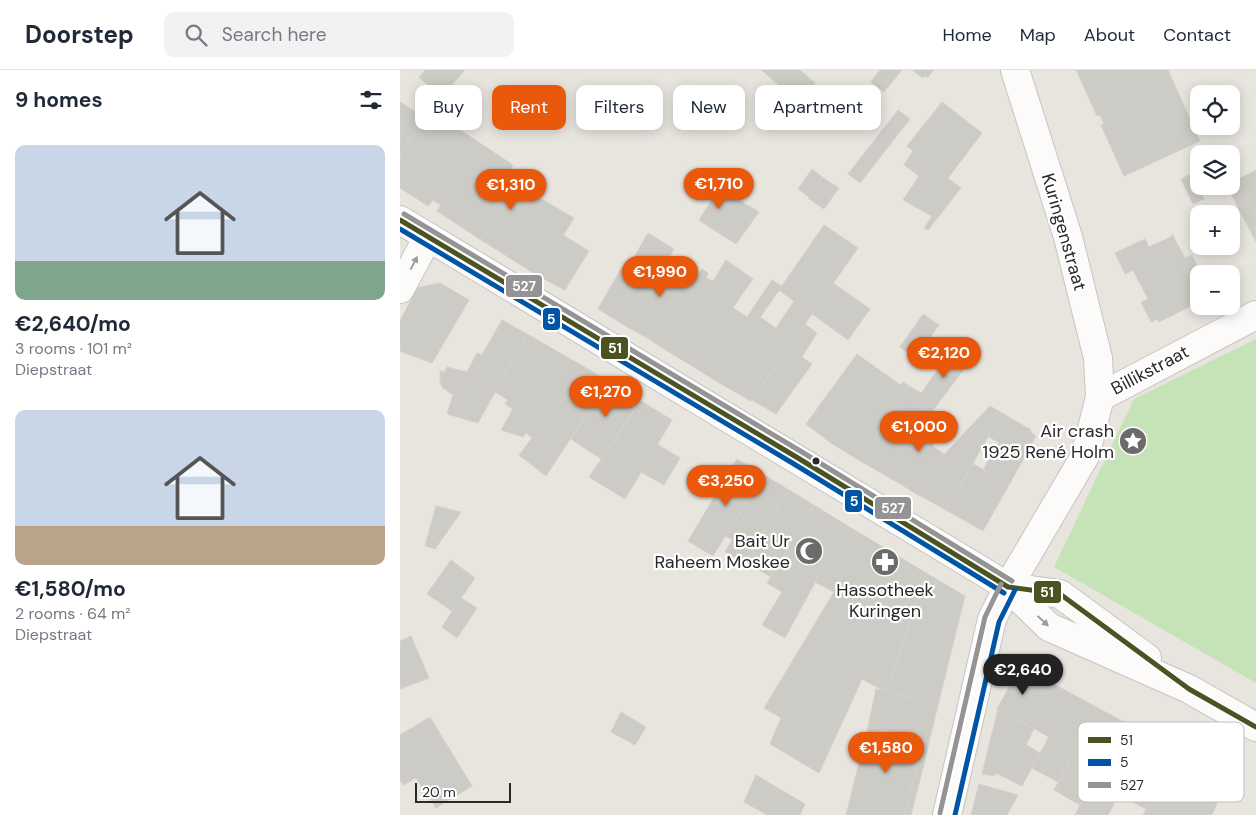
<!DOCTYPE html>
<meta charset="utf-8">
<style>
body{margin:0;font-family:"DM Sans",sans-serif;background:#f2f2f3;color:#1f2937;height:100vh;display:flex;flex-direction:column;font-size:19px;white-space:nowrap}
*{box-sizing:border-box;margin:0}
p{font-size:16px;color:#747a83}
.icon{flex:none;width:28px;height:28px;fill:none;stroke:currentColor;stroke-width:2;stroke-linecap:round;stroke-linejoin:round}
.map{position:relative;flex:1;overflow:hidden}
.sheet{display:flex;flex-direction:column;background:#fff;width:400px}
.sheet>*{flex:none}
.banner{position:absolute;left:15px;top:15px;width:475px;height:45px;display:flex;gap:10px}
.fabs{position:absolute;left:790px;top:15px;display:grid;gap:10px}
.fabs a{display:grid;place-items:center;width:50px;height:50px;border-radius:10px;background:#fff;box-shadow:0 2px 12px #0003;font-size:25px}
.scale{position:absolute;left:15px;bottom:12px;width:96px;box-sizing:border-box;padding-left:5px;border:2px solid #292929;border-top:0;font-size:14px;line-height:18px;white-space:nowrap;color:#292929;-webkit-text-stroke:4px #fff;paint-order:stroke}
.price{position:absolute;translate:-50% -42px;padding:0 11px;border-radius:18px;background:#ea580c;color:#fff;font-size:16px;line-height:32px;filter:drop-shadow(0 1px 2px #0008)}
.price::after{content:'';position:absolute;left:50%;top:30px;width:15px;height:11px;margin-left:-8px;background:inherit;clip-path:polygon(0 0,100% 0,50% 100%)}
.price.active{background:#222;color:#fff}
ul{padding:0;list-style:none}
li{display:grid;align-content:center;gap:10px;height:265px;padding:0 15px}
li span{display:grid;place-items:center;height:155px;border-radius:10px;color:#555}
li>.icon{margin-inline-start:auto}
span .icon{width:90px;height:90px;fill:#fffc;stroke-width:1}
li b{font-size:21px}
h2{display:flex;justify-content:space-between;align-items:center;height:60px;padding:0 15px;font-size:21px}
.tag{padding:0 18px;border-radius:10px;background:#fff;box-shadow:0 2px 12px #0003;font-size:18px;line-height:45px}
.tag.active{background:#ea580c;color:#fff}
header{display:flex;align-items:center;gap:30px;box-sizing:border-box;height:70px;padding:0 25px;background:#fff;border-bottom:1px solid #e0e1e3}
header strong{font-size:24px}
nav{display:flex;gap:28px;margin-inline-start:auto;font-size:18px}
.search{width:350px;height:45px;background:#f2f2f3;display:flex;align-items:center;gap:12px;box-sizing:border-box;padding:0 18px;border-radius:10px;color:#747a83;font-size:19px}
main{display:flex;flex:1;min-height:0}
.map>svg:first-child{display:block}
.green{fill:#c5e3b7}
.building{fill:#cdcbc6;stroke:#d3d1cb}
.lines{fill:none;stroke-linecap:round;stroke-linejoin:round}
.minor-casing{stroke:#c5c4c4;stroke-width:30}
.minor{stroke:#fcfbfa;stroke-width:28}
.bus-1-casing{stroke:#fff;stroke-width:9}
.bus-2-casing{stroke:#fff;stroke-width:9}
.bus-3-casing{stroke:#fff;stroke-width:9}
.bus-1{stroke:#4a5321;stroke-width:5}
.bus-2{stroke:#0056a4;stroke-width:5}
.bus-3{stroke:#949494;stroke-width:5}
.oneway{fill:#9d9c9c}
.bus-dot{fill:#292929;stroke:#fff;stroke-width:2}
.labels{text-anchor:middle;dominant-baseline:central;stroke-width:4.5;stroke-linejoin:round;paint-order:stroke}
.street-label{font-size:18px;fill:#292929;stroke:#fff}
.poi-label{font-size:18px;fill:#292929;stroke:#fff;text-anchor:end}
.key{fill:#fff;stroke:#bfbfbf;stroke-width:1}
.key-label{font-size:14px;fill:#292929}
.line-badge{stroke:#fff;stroke-width:2}
.badge-label{font-size:14px;text-anchor:middle;font-weight:bold;fill:#fff}
</style>
<header>
<strong>Doorstep</strong>
<div class="search"><svg class="icon" aria-label="search" viewBox="0 0 24 24"><circle cx="10" cy="10" r="6"/><path d="M15 15l6 6"/></svg>Search here</div>
<nav><a>Home</a><a>Map</a><a>About</a><a>Contact</a></nav>
</header>
<main>
<section class="sheet">
<h2>9 homes<svg class="icon" aria-label="filters" viewBox="0 0 24 24"><path d="M4 7h16M4 17h16"/><circle cx="9" cy="7" r="2"/><circle cx="15" cy="17" r="2"/></svg></h2>
<ul>
<li><span style="background:linear-gradient(#c9d6e8 75%,#7fa58c 0)"><svg class="icon" aria-label="home" viewBox="0 0 24 24"><path d="M3 11l9-7 9 7M6 9v11h12V9"/></svg></span><div><b>€2,640/mo</b><p>3 rooms · 101 m²</p><p>Diepstraat</p></div></li>
<li><span style="background:linear-gradient(#c9d6e8 75%,#b9a48a 0)"><svg class="icon" aria-label="home" viewBox="0 0 24 24"><path d="M3 11l9-7 9 7M6 9v11h12V9"/></svg></span><div><b>€1,580/mo</b><p>2 rooms · 64 m²</p><p>Diepstraat</p></div></li>
</ul>
</section>
<div class="map">
<svg width="856" height="745" viewBox="0 0 856 745">
<rect width="100%" height="100%" fill="#e8e5df"/>
<path class="green" d="M 856,269 L 856,613 L 654,497 L 734,329 Z"/>
<g class="building">
<path d="M 25,0 L 65,0 L 41,27 L 19,7 Z"/>
<path d="M 361,0 L 400,0 L 415,13 L 399,32 Z"/>
<path d="M 480,0 L 502,0 L 484,22 L 471,12 Z"/>
<path d="M 512,0 L 534,0 L 527,8 L 525,6 L 523,8 Z"/>
<path d="M 676,0 L 768,0 L 800,71 L 724,106 L 701,55 L 704,54 L 700,45 L 697,46 Z"/>
<path d="M 0,32 L 14,41 L 0,62 Z"/>
<path d="M 542,32 L 582,63 L 548,108 L 561,118 L 528,160 L 524,158 L 532,146 L 503,130 L 519,106 L 504,95 L 513,81 L 507,76 Z"/>
<path d="M 30,40 L 113,95 L 69,162 L 37,141 L 41,135 L 33,130 L 28,136 L 0,118 L 0,85 Z"/>
<path d="M 498,40 L 510,49 L 460,113 L 448,104 Z"/>
<path d="M 14,41 L 24,49 L 0,85 L 0,62 Z"/>
<path d="M 412,99 L 422,107 L 409,127 L 398,119 Z"/>
<path d="M 856,100 L 856,172 L 827,116 L 831,116 L 831,113 Z"/>
<path d="M 126,101 L 141,111 L 97,180 L 81,170 Z"/>
<path d="M 791,104 L 804,129 L 793,134 L 781,109 Z"/>
<path d="M 422,107 L 439,118 L 424,139 L 408,128 Z"/>
<path d="M 105,108 L 109,111 L 106,116 L 114,121 L 81,170 L 69,162 Z"/>
<path d="M 320,117 L 339,130 L 317,162 L 299,150 Z"/>
<path d="M 133,124 L 174,148 L 138,206 L 97,180 Z"/>
<path d="M 339,130 L 359,142 L 336,174 L 317,162 Z"/>
<path d="M 424,155 L 458,178 L 351,331 L 316,311 L 360,247 L 376,258 L 394,231 L 379,220 Z"/>
<path d="M 248,163 L 274,179 L 229,258 L 198,239 L 222,197 L 227,199 Z"/>
<path d="M 772,164 L 785,188 L 792,185 L 801,204 L 799,204 L 799,232 L 759,252 L 757,249 L 751,252 L 741,232 L 748,229 L 733,200 L 725,204 L 715,183 L 745,169 L 749,177 L 771,167 Z"/>
<path d="M 163,165 L 189,181 L 165,220 L 138,206 Z"/>
<path d="M 270,187 L 290,199 L 249,269 L 229,258 Z"/>
<path d="M 326,190 L 353,209 L 320,256 L 317,254 L 292,296 L 269,282 Z"/>
<path d="M 290,199 L 298,205 L 302,199 L 308,203 L 306,208 L 313,211 L 269,282 L 249,269 Z"/>
<path d="M 372,210 L 382,216 L 316,311 L 292,296 L 317,254 L 320,256 L 333,238 L 347,247 Z"/>
<path d="M 40,213 L 69,230 L 32,293 L 0,281 L 0,251 L 17,218 Z"/>
<path d="M 433,213 L 470,239 L 448,270 L 412,244 Z"/>
<path d="M 523,244 L 539,255 L 515,288 L 500,277 Z"/>
<path d="M 102,250 L 127,264 L 78,353 L 47,344 L 53,325 L 43,318 L 40,312 L 40,301 L 45,302 L 47,297 L 67,302 L 77,283 L 82,285 Z"/>
<path d="M 405,254 L 417,263 L 402,287 L 412,294 L 376,344 L 352,330 Z"/>
<path d="M 127,264 L 186,298 L 134,369 L 126,363 L 123,367 L 101,360 L 113,339 L 105,334 L 108,330 L 95,322 Z"/>
<path d="M 555,275 L 572,288 L 531,343 L 515,332 Z"/>
<path d="M 457,284 L 482,302 L 431,373 L 406,354 Z"/>
<path d="M 186,298 L 208,311 L 146,406 L 119,385 L 132,368 L 134,369 Z"/>
<path d="M 482,302 L 501,315 L 503,312 L 509,316 L 460,391 L 431,373 Z"/>
<path d="M 211,307 L 242,328 L 201,389 L 171,369 Z"/>
<path d="M 509,316 L 521,323 L 515,332 L 527,341 L 485,405 L 460,391 Z"/>
<path d="M 241,331 L 272,350 L 225,429 L 189,407 Z"/>
<path d="M 590,336 L 602,343 L 546,440 L 515,423 L 535,394 Z"/>
<path d="M 533,340 L 548,349 L 532,376 L 544,384 L 535,394 L 515,423 L 485,405 L 527,341 L 531,343 Z"/>
<path d="M 602,343 L 631,360 L 630,362 L 636,366 L 609,415 L 583,400 L 599,373 L 588,366 Z"/>
<path d="M 257,374 L 280,388 L 264,415 L 241,402 Z"/>
<path d="M 337,389 L 364,405 L 313,486 L 288,471 Z"/>
<path d="M 573,394 L 609,415 L 583,461 L 546,440 Z"/>
<path d="M 364,405 L 389,420 L 344,493 L 325,482 L 332,470 L 326,466 Z"/>
<path d="M 389,420 L 414,435 L 371,507 L 345,492 Z"/>
<path d="M 414,435 L 446,455 L 385,568 L 362,555 L 382,522 L 367,513 Z"/>
<path d="M 36,436 L 61,442 L 35,479 L 25,476 Z"/>
<path d="M 446,455 L 463,465 L 434,522 L 415,512 Z"/>
<path d="M 463,465 L 526,503 L 486,622 L 462,609 L 431,677 L 364,638 L 434,522 Z"/>
<path d="M 51,490 L 75,508 L 52,541 L 27,524 Z"/>
<path d="M 526,503 L 565,526 L 538,635 L 486,622 Z"/>
<path d="M 61,528 L 77,538 L 57,568 L 42,557 Z"/>
<path d="M 11,566 L 29,608 L 0,619 L 0,571 Z"/>
<path d="M 627,600 L 650,612 L 626,654 L 597,639 L 617,603 Z"/>
<path d="M 650,612 L 672,624 L 649,667 L 626,654 Z"/>
<path d="M 476,619 L 538,635 L 529,672 L 468,657 Z"/>
<path d="M 672,624 L 698,638 L 658,712 L 632,698 Z"/>
<path d="M 698,638 L 724,652 L 680,735 L 654,720 Z"/>
<path d="M 598,639 L 634,659 L 626,675 L 640,683 L 622,716 L 596,703 L 594,706 L 582,704 Z"/>
<path d="M 221,642 L 246,657 L 235,675 L 211,662 Z"/>
<path d="M 30,647 L 72,716 L 36,738 L 16,708 L 3,715 L 0,710 L 0,665 Z"/>
<path d="M 381,648 L 431,677 L 419,703 L 370,674 Z"/>
<path d="M 724,652 L 750,667 L 708,745 L 675,745 Z"/>
<path d="M 468,657 L 529,672 L 525,690 L 519,689 L 505,745 L 446,745 Z"/>
<path d="M 750,667 L 766,674 L 767,679 L 763,689 L 770,694 L 746,739 L 728,730 L 732,723 L 723,718 Z"/>
<path d="M 519,689 L 525,690 L 511,745 L 505,745 Z"/>
<path d="M 770,694 L 822,722 L 812,745 L 743,745 Z"/>
<path d="M 356,705 L 405,734 L 400,745 L 367,745 L 344,732 Z"/>
<path d="M 579,714 L 618,725 L 607,745 L 571,745 Z"/>
</g>
<g class="lines">
<defs>
<g id="minor">
<path d="M 0,150 L 572,495 L 608,517 L 649,557 L 789,619 L 856,657"/>
<path d="M 0,219 L 28,167"/>
<path d="M 700,327 L 856,245"/>
<path d="M 608,517 L 660,524 L 747,588"/>
<path d="M 547,745 L 592,549 L 608,517 L 685,386 L 700,327 L 698,288 L 668,167 L 615,0"/>
</g>
</defs>
<use href="#minor" class="minor-casing"/>
<use href="#minor" class="minor"/>
<defs>
<path id="bus-1" d="M 0,150 L 398,388 L 608,517 L 660,524 L 789,619 L 856,657"/>
<g id="bus-2">
<path d="M 0,159 L 394,394 L 604,523"/>
<path d="M 555,745 L 599,552 L 615,520"/>
</g>
<g id="bus-3">
<path d="M 4,144 L 402,382 L 612,511"/>
<path d="M 540,743 L 585,547 L 601,514"/>
</g>
</defs>
<use href="#bus-1" class="bus-1-casing"/>
<use href="#bus-2" class="bus-2-casing"/>
<use href="#bus-3" class="bus-3-casing"/>
<use href="#bus-1" class="bus-1"/>
<use href="#bus-2" class="bus-2"/>
<use href="#bus-3" class="bus-3"/>
</g>
<defs><path id="oneway-solid" d="M-6-.8H1V-3.2L6.5 0L1 3.2V.8H-6Z" transform="scale(1.25)"/></defs>
<g class="oneway">
<use href="#oneway-solid" transform="translate(14 193) rotate(-62)"/>
<use href="#oneway-solid" transform="translate(643 551) rotate(43)"/>
</g>
<defs>
<symbol id="sight-disc" viewBox="-11 -11 22 22"><circle r="9.5" fill="#6c6b69" stroke="#fff"/><path d="M0-6L1.8-2.2L6-1.7L2.9 1.2L3.7 5.4L0 3.3L-3.7 5.4L-2.9 1.2L-6-1.7L-1.8-2.2Z" fill="#fff"/></symbol>
<symbol id="mosque-disc" viewBox="-11 -11 22 22"><circle r="9.5" fill="#6c6b69" stroke="#fff"/><path d="M3.5-4.9A6 6 0 1 0 3.5 4.9A5 5 0 1 1 3.5-4.9Z" fill="#fff"/></symbol>
<symbol id="pharmacy-disc" viewBox="-11 -11 22 22"><circle r="9.5" fill="#6c6b69" stroke="#fff"/><path d="M-2-6h4v4h4v4h-4v4h-4v-4h-4v-4h4Z" fill="#fff"/></symbol>
</defs>
<g fill-rule="evenodd">
<use href="#sight-disc" x="717" y="355" width="32" height="32"/>
<use href="#mosque-disc" x="393" y="465" width="32" height="32"/>
<use href="#pharmacy-disc" x="469" y="476" width="32" height="32"/>
</g>
<circle class="bus-dot" cx="416" cy="391" r="4.5"/>
<g class="labels">
<g class="street-label">
<text transform="translate(664 162) rotate(74)">Kuringenstraat</text>
<text transform="translate(750 300) rotate(-28)">Billikstraat</text>
</g>
<g class="poi-label">
<text x="714" y="361">Air crash<tspan x="714" dy="21">1925 René Holm</tspan></text>
<text x="390" y="471">Bait Ur<tspan x="390" dy="21">Raheem Moskee</tspan></text>
<text x="485" y="520" text-anchor="middle">Hassotheek<tspan x="485" dy="21">Kuringen</tspan></text>
</g>
</g>
<rect x="678" y="652" width="166" height="80" rx="8" class="key"/>
<rect x="688" y="667" width="23" height="6" fill="#4a5321"/>
<rect x="688" y="689" width="23" height="7" fill="#0056a4"/>
<rect x="688" y="712" width="23" height="6" fill="#949494"/>
<g class="key-label">
<text x="720" y="675">51</text>
<text x="720" y="697">5</text>
<text x="720" y="720">527</text>
</g>
<g class="line-badge">
<rect x="105" y="204" width="38" height="24" rx="5" fill="#949494"/>
<rect x="142" y="237" width="19" height="24" rx="5" fill="#0056a4"/>
<rect x="200" y="266" width="29" height="24" rx="5" fill="#4a5321"/>
<rect x="444" y="419" width="19" height="24" rx="5" fill="#0056a4"/>
<rect x="474" y="426" width="38" height="24" rx="5" fill="#949494"/>
<rect x="633" y="510" width="29" height="24" rx="5" fill="#4a5321"/>
</g>
<g class="badge-label">
<text x="124" y="221">527</text>
<text x="151" y="254">5</text>
<text x="215" y="283">51</text>
<text x="454" y="436">5</text>
<text x="493" y="443">527</text>
<text x="647" y="527">51</text>
</g>
</svg>
<div class="fabs">
<a><svg class="icon" aria-label="locate" viewBox="0 0 24 24"><circle cx="12" cy="12" r="6"/><path d="M12 2v4M12 18v4M2 12h4M18 12h4"/></svg></a>
<a><svg class="icon" aria-label="layers" viewBox="0 0 24 24"><path d="M12 4l9 5-9 5-9-5zM3 14l9 5 9-5"/></svg></a>
<a>+</a>
<a>−</a>
</div>
<div class="scale">20 m</div>
<b class="price" style="left:319px;top:140px">€1,710</b>
<b class="price" style="left:111px;top:141px">€1,310</b>
<b class="price" style="left:260px;top:228px">€1,990</b>
<b class="price" style="left:544px;top:309px">€2,120</b>
<b class="price" style="left:206px;top:348px">€1,270</b>
<b class="price" style="left:519px;top:383px">€1,000</b>
<b class="price" style="left:326px;top:437px">€3,250</b>
<b class="price active" style="left:623px;top:626px">€2,640</b>
<b class="price" style="left:486px;top:704px">€1,580</b>
<div class="banner">
<a class="tag">Buy</a>
<a class="tag active">Rent</a>
<a class="tag">Filters</a>
<a class="tag">New</a>
<a class="tag">Apartment</a>
</div>
</div>
</main>
